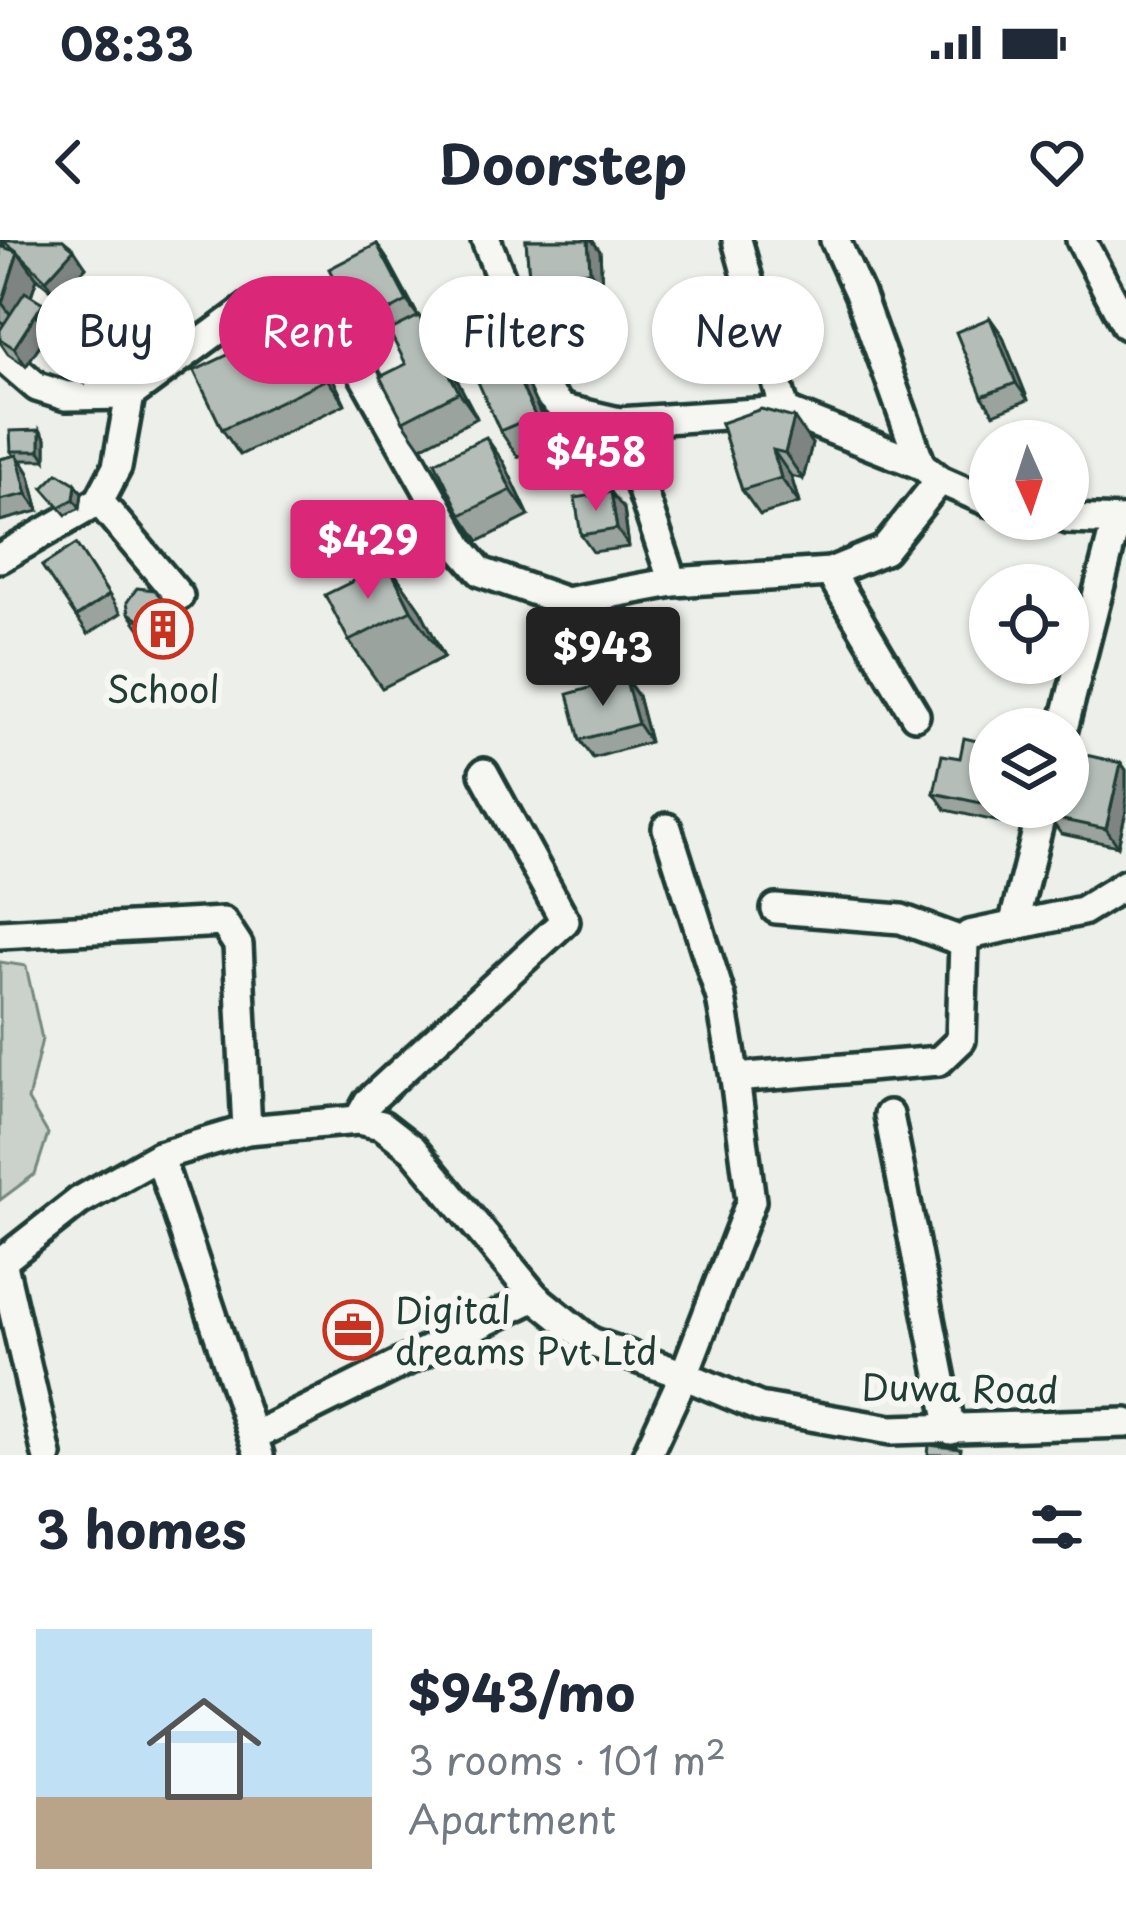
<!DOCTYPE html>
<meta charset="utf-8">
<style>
body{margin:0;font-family:"Playpen Sans",sans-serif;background:#f6f6f7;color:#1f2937;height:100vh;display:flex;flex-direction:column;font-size:45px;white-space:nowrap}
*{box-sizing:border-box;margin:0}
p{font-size:39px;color:#747a83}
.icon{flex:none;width:66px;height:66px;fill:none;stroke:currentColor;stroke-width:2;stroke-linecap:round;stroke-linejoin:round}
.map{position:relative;height:1215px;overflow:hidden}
.side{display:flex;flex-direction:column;background:#fff;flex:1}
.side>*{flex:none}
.top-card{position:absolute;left:36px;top:36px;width:1056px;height:108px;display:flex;gap:24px}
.needle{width:78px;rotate:177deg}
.fabs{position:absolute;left:969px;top:180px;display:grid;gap:24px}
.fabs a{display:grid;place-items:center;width:120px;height:120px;border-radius:50%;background:#fff;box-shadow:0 3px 9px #0004;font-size:60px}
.price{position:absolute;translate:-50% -102px;padding:0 27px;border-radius:12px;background:#db2777;color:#fff;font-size:39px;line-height:78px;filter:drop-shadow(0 3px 6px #0008)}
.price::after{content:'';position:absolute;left:50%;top:72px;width:36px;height:27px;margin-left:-18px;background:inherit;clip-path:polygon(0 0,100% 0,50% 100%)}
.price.on{background:#222;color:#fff}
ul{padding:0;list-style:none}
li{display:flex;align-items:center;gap:36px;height:300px;padding:0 36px}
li+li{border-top:3px solid #e0e1e3}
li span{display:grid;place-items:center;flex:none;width:336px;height:240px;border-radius:0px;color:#555}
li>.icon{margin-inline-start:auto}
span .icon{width:144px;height:144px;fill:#fffc;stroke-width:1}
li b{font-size:51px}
h2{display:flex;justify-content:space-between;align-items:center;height:144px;padding:0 36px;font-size:51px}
.pill{padding:0 42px;border-radius:54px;background:#fff;box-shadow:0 3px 9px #0004;font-size:42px;line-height:108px}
.pill.on{background:#db2777;color:#fff}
.status{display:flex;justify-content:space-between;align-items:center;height:84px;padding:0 60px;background:#fff;direction:ltr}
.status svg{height:33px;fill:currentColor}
header{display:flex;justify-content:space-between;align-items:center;height:156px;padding:0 36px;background:#fff;font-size:54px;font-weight:700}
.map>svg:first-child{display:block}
.green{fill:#cbd2cc;stroke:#758880;stroke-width:3}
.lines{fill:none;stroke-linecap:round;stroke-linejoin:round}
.street-casing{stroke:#1f3d34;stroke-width:36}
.street{stroke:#f6f6f2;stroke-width:27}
.wall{fill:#9ba39e;stroke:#1f3d34;stroke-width:3}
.shaded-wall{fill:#7e8481;stroke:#1f3d34;stroke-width:3}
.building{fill:#b4bdb8;stroke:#1f3d34;stroke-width:3}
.labels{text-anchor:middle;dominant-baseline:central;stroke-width:12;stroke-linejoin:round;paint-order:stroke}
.poi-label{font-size:36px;fill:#1f3d34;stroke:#f6f6f2}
.street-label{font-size:36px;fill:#1f3d34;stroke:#f6f6f2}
</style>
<div class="status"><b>08:33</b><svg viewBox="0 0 49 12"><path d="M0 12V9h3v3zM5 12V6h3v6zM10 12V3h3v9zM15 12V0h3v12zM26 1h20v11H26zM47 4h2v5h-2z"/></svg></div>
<header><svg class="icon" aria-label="back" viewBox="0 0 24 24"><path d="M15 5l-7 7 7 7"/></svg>Doorstep<svg class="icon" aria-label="heart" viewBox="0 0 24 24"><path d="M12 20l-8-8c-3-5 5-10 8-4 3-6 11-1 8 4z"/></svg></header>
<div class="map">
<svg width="1126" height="1215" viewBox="0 0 1126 1215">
<rect width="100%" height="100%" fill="#edefea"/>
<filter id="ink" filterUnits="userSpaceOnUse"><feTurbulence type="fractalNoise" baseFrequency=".00833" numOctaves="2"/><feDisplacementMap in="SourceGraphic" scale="24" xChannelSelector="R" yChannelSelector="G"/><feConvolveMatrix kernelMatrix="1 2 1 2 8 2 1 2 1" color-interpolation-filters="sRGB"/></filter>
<g filter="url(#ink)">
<path class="green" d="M 0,722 L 26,726 L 42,799 L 28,860 L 48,894 L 35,934 L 0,960 Z"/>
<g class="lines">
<defs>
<g id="street">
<path d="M 486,0 L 545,151 L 563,169 L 619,182 L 785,171 L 921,225 L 940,240 L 990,262"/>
<path d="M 737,0 L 785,171"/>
<path d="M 835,0 L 859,53 L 921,225"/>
<path d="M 1081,0 L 1126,85"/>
<path d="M 0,115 L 37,147 L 66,156 L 130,155 L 252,65 L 306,56 L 329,74 L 461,309 L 481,332 L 566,362 L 673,342 L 830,332 L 884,310 L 940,240"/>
<path d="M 619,182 L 673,342"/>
<path d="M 99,261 L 179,356"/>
<path d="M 1068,279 L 1126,281"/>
<path d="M 0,318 L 99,261 L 117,227 L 130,155"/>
<path d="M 830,332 L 915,475"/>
<path d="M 1063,489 L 1116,282"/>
<path d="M 776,669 L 901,679 L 964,702"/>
<path d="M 1013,686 L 1043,567"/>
<path d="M 0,694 L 223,682 L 238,705 L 247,890"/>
<path d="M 964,702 L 969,695 L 1082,671 L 1126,644"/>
<path d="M 735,838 L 939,821 L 961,800 L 964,702"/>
<path d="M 889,875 L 951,1190"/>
<path d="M 358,880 L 368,862 L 565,681 L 484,533"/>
<path d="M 159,916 L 259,1215"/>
<path d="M 2,1021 L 47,1215"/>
<path d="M 0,1023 L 79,961 L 159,916 L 247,890 L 358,880 L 382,885 L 413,909 L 535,1057 L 591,1102 L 684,1135 L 759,1167 L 891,1190 L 1126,1183"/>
<path d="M 254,1196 L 535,1057"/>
<path d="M 647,1215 L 684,1135 L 751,961 L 735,838 L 721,758 L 667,588"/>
</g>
</defs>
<use href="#street" class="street-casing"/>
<use href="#street" class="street"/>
</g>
<g class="wall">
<path d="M 0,0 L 63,0 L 86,27 L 59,57 L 35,36 L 37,38 L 31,56 L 45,67 L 61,61 L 114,72 L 99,92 L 110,109 L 85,144 L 60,126 L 47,108 L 55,97 L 49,91 L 26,126 L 8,114 L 0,102 L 0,90 L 4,83 L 0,82 L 0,6 L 6,8 Z"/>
<path d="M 526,0 L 592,0 L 600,11 L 602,48 L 541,52 L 529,35 Z"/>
<path d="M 377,4 L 389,22 L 418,76 L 437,102 L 477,178 L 421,207 L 403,181 L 406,124 L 392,90 L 376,66 L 357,76 L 344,58 Z"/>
<path d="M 990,78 L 1002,95 L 1028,160 L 994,174 L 982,156 Z"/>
<path d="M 317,106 L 345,164 L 240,215 L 222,189 Z"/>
<path d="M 515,117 L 553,202 L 518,217 L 500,191 Z"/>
<path d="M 721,183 L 812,204 L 803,239 L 791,236 L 799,263 L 760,275 L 742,250 Z"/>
<path d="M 40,190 L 46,199 L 46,220 L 21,220 L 29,233 L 39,271 L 0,281 L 0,219 L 14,216 L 11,211 Z"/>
<path d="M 504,223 L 529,276 L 479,301 L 461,275 Z"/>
<path d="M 76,244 L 82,253 L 80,268 L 66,275 L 43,248 Z"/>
<path d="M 624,269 L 629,307 L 593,312 L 581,295 Z"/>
<path d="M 76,304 L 121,373 L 88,394 L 42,326 Z"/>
<path d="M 388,324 L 421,371 L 444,417 L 382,448 L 349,401 Z"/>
<path d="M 129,373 L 180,385 L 180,397 L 173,406 L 161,408 L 147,399 Z"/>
<path d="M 625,438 L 638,456 L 650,502 L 593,518 L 580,500 Z"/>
<path d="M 990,504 L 990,567 L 1017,567 L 1013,585 L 946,570 L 934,553 L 960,518 Z"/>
<path d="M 1121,523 L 1126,530 L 1126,571 L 1118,606 L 1061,594 L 1049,577 Z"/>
</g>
<g class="shaded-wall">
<path d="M 588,0 L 592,0 L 600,11 L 602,48 L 590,31 Z"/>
<path d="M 377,4 L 389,22 L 420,79 L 407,61 Z"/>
<path d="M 74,9 L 86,27 L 59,57 L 46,40 Z"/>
<path d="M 18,12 L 37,38 L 20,88 L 2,63 Z"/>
<path d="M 101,54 L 114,72 L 99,92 L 110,109 L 85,144 L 73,126 L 83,80 Z"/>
<path d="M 43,63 L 55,81 L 38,77 L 49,91 L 26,126 L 14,108 Z"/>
<path d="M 419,76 L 437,102 L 477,178 L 459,152 Z"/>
<path d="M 990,78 L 1002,95 L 1028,160 L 1016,143 Z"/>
<path d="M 299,81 L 317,106 L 345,164 L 327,139 Z"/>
<path d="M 497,91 L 515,117 L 553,202 L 535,176 Z"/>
<path d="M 794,178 L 812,204 L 803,239 L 785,213 Z"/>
<path d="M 40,190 L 46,199 L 46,220 L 40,211 Z"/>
<path d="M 486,197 L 504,223 L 529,276 L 511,250 Z"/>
<path d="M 773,210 L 791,236 L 799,263 L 781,238 Z"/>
<path d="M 17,215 L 29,233 L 39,271 L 27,254 Z"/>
<path d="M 76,244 L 82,253 L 80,268 L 74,259 Z"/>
<path d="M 611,252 L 624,269 L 629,307 L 617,289 Z"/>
<path d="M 388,324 L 421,371 L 444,417 L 411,370 Z"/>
<path d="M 162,359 L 180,385 L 180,397 L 173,406 L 155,380 Z"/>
<path d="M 625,438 L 638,456 L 650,502 L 638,484 Z"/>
<path d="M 1121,523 L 1126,530 L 1126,571 L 1118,606 L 1106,589 Z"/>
<path d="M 1001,567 L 1017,567 L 1013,585 Z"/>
</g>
<g class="building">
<path d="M 2,0 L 63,0 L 74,9 L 46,40 L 18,12 Z"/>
<path d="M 526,0 L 588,0 L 590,31 L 529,35 Z"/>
<path d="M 377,4 L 407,61 L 381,75 L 367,47 L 344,58 L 329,29 Z"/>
<path d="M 0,6 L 18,12 L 2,63 L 0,62 Z"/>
<path d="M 78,38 L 101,54 L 83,80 L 98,91 L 73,126 L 47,108 L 59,91 L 38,77 L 54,56 L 61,61 Z"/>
<path d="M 25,52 L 43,63 L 14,108 L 0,99 L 0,90 Z"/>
<path d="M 419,76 L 459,152 L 403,181 L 380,137 L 406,124 L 389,91 Z"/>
<path d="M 990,78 L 1016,143 L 982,156 L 956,92 Z"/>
<path d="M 299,81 L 327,139 L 222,189 L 194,131 Z"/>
<path d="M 497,91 L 535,176 L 500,191 L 462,106 Z"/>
<path d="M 761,169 L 794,178 L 785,213 L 773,210 L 781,238 L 742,250 L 721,183 Z"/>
<path d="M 40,190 L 40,211 L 11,211 L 10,191 Z"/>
<path d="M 486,197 L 511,250 L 461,275 L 435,222 Z"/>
<path d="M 17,215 L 27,254 L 0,260 L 0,219 Z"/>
<path d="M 58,233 L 76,244 L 74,259 L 60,267 L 43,248 Z"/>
<path d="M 611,252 L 617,289 L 581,295 L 575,258 Z"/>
<path d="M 76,304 L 109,355 L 76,377 L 42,326 Z"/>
<path d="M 388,324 L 411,370 L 349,401 L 325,355 Z"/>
<path d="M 137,348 L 155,350 L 162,359 L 162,371 L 155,380 L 143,383 L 129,373 L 127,362 Z"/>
<path d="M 625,438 L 638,484 L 580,500 L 568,454 Z"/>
<path d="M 964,498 L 990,504 L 990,565 L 934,553 L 942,515 L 960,518 Z"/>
<path d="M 1068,511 L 1121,523 L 1106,589 L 1049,577 L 1051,567 L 1068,567 Z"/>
<path d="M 929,1205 L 961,1209 L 960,1215 L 928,1215 Z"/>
</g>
</g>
<defs>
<symbol id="building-ring" viewBox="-11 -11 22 22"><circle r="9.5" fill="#f6f6f2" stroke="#c8321e" stroke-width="1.5"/><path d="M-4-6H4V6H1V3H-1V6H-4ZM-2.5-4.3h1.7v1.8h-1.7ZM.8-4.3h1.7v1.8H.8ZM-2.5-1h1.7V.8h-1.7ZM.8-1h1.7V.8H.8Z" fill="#c8321e"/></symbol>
<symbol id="office-ring" viewBox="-11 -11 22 22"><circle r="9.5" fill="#f6f6f2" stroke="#c8321e" stroke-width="1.5"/><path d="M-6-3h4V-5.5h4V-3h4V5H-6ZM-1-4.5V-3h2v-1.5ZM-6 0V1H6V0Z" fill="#c8321e"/></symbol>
</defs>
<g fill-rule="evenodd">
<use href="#building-ring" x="130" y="356" width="66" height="66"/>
<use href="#office-ring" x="320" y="1057" width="66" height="66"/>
</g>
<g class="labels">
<g class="poi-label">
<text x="163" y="448">School</text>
<text x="395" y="1069" text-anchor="start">Digital<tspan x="395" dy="41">dreams Pvt Ltd</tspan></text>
</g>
<g class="street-label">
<text transform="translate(960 1147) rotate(1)">Duwa Road</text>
</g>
</g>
</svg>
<div class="fabs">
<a><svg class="needle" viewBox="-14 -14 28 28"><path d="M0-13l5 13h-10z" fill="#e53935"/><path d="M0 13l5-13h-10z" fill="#747a83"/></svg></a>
<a><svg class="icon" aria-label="locate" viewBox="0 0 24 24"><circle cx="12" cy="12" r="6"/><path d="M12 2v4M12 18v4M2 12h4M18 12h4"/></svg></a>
<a><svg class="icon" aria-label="layers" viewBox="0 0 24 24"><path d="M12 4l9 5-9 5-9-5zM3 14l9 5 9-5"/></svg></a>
</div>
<b class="price" style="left:596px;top:274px">$458</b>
<b class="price" style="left:368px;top:362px">$429</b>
<b class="price on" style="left:603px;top:469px">$943</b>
<div class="top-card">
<a class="pill">Buy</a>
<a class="pill on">Rent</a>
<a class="pill">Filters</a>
<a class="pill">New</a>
</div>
</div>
<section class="side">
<h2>3 homes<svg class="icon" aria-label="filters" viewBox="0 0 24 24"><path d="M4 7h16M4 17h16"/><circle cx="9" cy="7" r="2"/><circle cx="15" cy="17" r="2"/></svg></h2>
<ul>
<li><span style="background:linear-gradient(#bfe0f5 70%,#b9a48a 0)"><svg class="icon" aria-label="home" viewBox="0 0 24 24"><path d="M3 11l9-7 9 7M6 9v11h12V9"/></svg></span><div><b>$943/mo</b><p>3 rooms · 101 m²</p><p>Apartment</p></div></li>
</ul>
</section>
